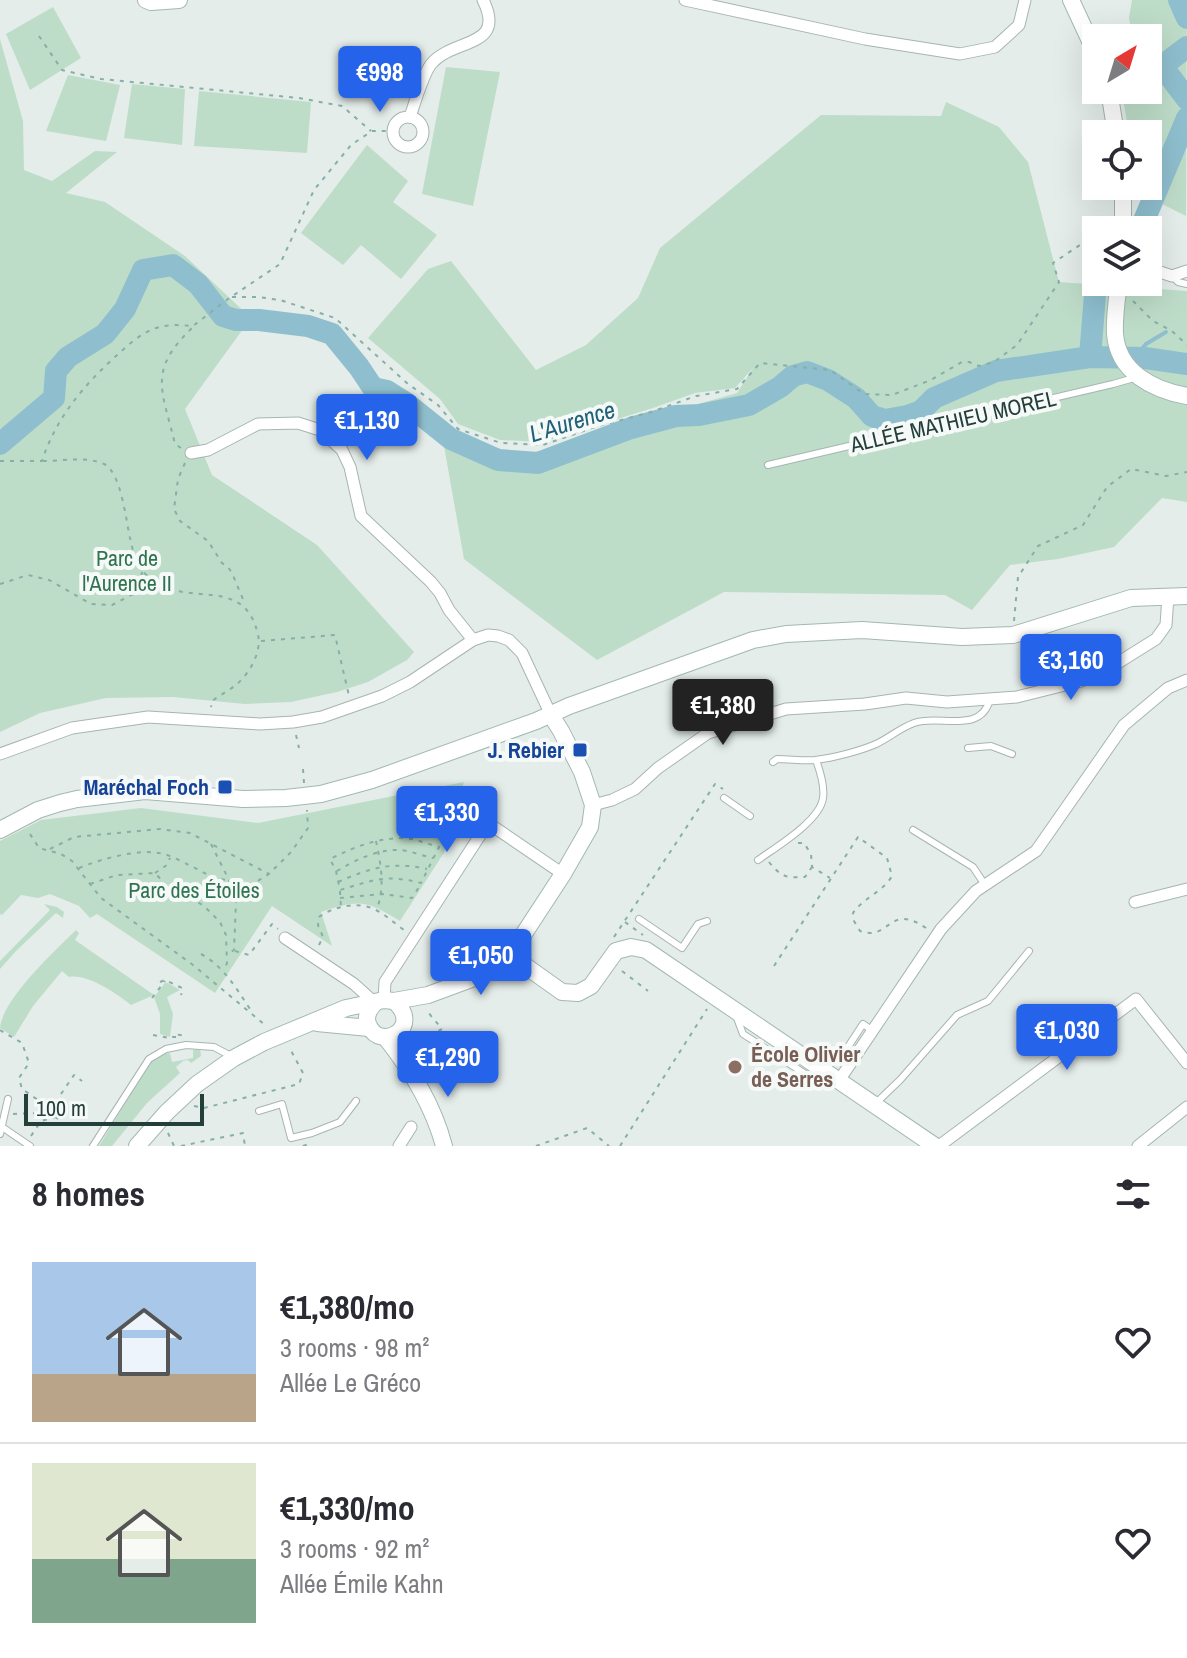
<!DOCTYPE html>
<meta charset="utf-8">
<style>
body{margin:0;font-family:"Archivo Narrow",sans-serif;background:#f2f2f3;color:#2b2b33;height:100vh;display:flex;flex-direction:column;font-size:30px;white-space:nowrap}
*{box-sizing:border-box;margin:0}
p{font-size:26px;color:#7c7c81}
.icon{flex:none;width:44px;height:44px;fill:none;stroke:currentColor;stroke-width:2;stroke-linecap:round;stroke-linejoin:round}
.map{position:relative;height:1146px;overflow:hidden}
.details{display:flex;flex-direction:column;background:#fff;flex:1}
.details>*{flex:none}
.needle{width:52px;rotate:38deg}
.controls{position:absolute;left:1082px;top:24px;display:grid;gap:16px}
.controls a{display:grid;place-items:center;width:80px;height:80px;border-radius:0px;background:#fff;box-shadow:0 8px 32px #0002;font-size:40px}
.scale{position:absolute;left:24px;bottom:20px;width:180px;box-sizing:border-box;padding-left:8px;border:4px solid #243e39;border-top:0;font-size:22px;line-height:28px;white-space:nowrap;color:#243e39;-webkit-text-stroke:6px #f5f9f7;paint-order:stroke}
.price{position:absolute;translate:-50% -68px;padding:0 18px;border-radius:8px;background:#2563eb;color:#fff;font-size:26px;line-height:52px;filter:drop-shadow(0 2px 4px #0008)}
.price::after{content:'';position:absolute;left:50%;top:48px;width:24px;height:18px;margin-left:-12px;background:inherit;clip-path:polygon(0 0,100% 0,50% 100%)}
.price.on{background:#222;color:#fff}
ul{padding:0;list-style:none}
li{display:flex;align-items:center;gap:24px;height:200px;padding:0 32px}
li+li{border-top:2px solid #e1e1e2}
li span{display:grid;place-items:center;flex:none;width:224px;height:160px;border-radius:0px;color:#555}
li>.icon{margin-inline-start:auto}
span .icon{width:96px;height:96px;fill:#fffc;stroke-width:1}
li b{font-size:34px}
h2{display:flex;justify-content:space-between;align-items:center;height:96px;padding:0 32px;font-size:34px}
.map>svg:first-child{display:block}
.green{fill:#beddc9}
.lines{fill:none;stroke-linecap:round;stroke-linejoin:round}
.stream{stroke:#8fbfcf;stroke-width:4}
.river{stroke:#8fbfcf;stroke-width:22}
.lane-casing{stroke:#a7b5b1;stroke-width:8}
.street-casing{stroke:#a7b5b1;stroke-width:13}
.secondary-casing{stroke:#a3b8b2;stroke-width:18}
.path{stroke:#86afa6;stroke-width:2;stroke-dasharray:4 6;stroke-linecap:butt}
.lane{stroke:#fff;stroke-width:6}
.street{stroke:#fff;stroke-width:11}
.secondary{stroke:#fff;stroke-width:16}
.transit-dot{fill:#1a4fb4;stroke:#f5f9f7;stroke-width:3}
.education-dot{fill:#8d6e63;stroke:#f5f9f7;stroke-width:3}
.labels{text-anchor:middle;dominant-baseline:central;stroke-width:8;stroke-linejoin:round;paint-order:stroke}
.street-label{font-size:22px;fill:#243e39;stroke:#f5f9f7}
.park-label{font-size:22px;fill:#307350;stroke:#f5f9f7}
.transit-label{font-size:22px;font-weight:bold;fill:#164399;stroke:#f5f9f7;text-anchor:end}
.education-label{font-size:22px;font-weight:bold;fill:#785e54;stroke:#f5f9f7;text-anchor:start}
.water-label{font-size:24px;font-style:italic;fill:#216177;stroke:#f5f9f7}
</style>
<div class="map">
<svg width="1187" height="1146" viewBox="0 0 1187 1146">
<rect width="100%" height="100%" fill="#e4edea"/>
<g class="green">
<path d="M 1132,0 L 1187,0 L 1186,216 L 1140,193 L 1139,186 L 1148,186 L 1148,134 L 1129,134 L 1122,93 L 1126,90 L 1148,90 L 1148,38 L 1133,38 L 1129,18 Z"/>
<path d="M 53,7 L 81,58 L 30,90 L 6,34 Z"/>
<path d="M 0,39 L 23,121 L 24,170 L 52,181 L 95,151 L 117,152 L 66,193 L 105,202 L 185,256 L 251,318 L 185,409 L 212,475 L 317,545 L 414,652 L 407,660 L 368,682 L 337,692 L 291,702 L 245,704 L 173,697 L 106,698 L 40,713 L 0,732 Z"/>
<path d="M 446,67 L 500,72 L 473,206 L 422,194 Z"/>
<path d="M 68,75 L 120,85 L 106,141 L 46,131 Z"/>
<path d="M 132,84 L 185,89 L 182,145 L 124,138 Z"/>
<path d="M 199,91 L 311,102 L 307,153 L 194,146 Z"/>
<path d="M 946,102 L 999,127 L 1028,162 L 1059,282 L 1187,291 L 1187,502 L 1162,498 L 1114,547 L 1058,559 L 1010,565 L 972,610 L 945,595 L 724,592 L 597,660 L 464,559 L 441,429 L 512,453 L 544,454 L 670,412 L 737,393 L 753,368 L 735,388 L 695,393 L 653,408 L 543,442 L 500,440 L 458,424 L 440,399 L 368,338 L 428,269 L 451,261 L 536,370 L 586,345 L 638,298 L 660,248 L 821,115 L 941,116 Z"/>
<path d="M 367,145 L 408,181 L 393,202 L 437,235 L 401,279 L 361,245 L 343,265 L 301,233 Z"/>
<path d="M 464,782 L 450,828 L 447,848 L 400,921 C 366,900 359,899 321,912 L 332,946 L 272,906 L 215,993 L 97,914 L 90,918 L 79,906 L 50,894 L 38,898 L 21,895 L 2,915 L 0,914 L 0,841 L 41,820 L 141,808 L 258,823 Z"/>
<path d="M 44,904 L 57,907 L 64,912 L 63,918 L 56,913 L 16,951 L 0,969 L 0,961 L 50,910 Z"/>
<path d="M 76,930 L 79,933 L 75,940 L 154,995 L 131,1005 C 118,994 86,973 69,977 L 62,971 L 33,1006 L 14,1037 L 0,1028 C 3,998 55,951 76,930 Z"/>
<path d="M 165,983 L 168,983 L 180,990 L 167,997 L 173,1014 L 170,1037 L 160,1034 L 160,1014 L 154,997 Z"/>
<path d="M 200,1049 L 201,1056 L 191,1063 L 188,1060 L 183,1061 L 176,1067 L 180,1073 L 147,1103 L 112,1146 L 99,1146 L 150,1062 L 163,1054 L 170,1053 L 172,1062 L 193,1058 L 193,1050 Z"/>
</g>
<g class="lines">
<path class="stream" d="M 1134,358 L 1146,344 L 1166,332"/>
<g class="river">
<path d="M 1179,0 L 1187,18"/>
<path d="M 1187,47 L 1162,66 L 1187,99"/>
<path d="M 1140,230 L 1187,118"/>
<path d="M 1090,357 L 1096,282"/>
<path d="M 0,444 L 54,398 L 56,371 L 68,357 L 105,334 L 125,309 L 143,270 L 173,265 L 198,284 L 223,316 L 236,320 L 259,320 L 308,326 L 332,334 L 359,367 L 373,388 L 387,391 L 406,403 L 451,439 L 498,460 L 538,463 L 631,428 L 676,416 L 699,415 L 749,405 L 780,387 L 793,376 L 807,372 L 828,380 L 856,398 L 872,416 L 885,420 L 907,416 L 921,411 L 934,398 L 996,371 L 1090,357 L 1145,358 L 1187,364"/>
</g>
<defs>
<g id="lane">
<path d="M 1173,277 L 1178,282 L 1187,284"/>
<path d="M 768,465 L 1113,384 L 1134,378"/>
<path d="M 968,748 L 991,746 L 1012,754"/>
<path d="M 773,762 L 777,759 C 790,759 803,761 815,760 C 833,758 860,751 876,744 C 889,738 900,728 914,723 C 939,714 981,735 990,699"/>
<path d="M 724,798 L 750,816"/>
<path d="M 913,830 L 973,867 L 985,885"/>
<path d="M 758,860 C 776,847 820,821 823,798 C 825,786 820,771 816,760"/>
<path d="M 639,919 L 682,948 L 698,924 L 707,921"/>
<path d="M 737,1018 L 743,1034 L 821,1084 L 836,1082"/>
<path d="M 836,1051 L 846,1050 L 863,1024 L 873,1031"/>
<path d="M 876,1103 L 900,1080 L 957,1015 L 988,1001 L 1029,951"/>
<path d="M 259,1111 L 282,1104 L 291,1138 L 312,1133 L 340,1122 L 356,1101"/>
<path d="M 2,1127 L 30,1146"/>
<path d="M 0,1134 L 8,1099"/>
<path d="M 93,1146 L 149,1059 L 166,1049 L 186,1045 L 214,1047 L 231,1056"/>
</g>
<g id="street">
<path d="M 685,0 L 865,39 L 960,54 L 995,47 L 1019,25 L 1025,0"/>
<circle cx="408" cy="132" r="15"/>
<path d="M 410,117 C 414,105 424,71 432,63 C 454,38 507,48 483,0"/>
<path d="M 1148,268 L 1172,276 L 1187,271"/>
<path d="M 191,453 L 208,450 L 258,424 L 298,423 L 320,430 L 342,450 L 350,467 L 361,516 L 431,582 L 440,593 L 449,610 L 473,640"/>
<path d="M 0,754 L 72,728 L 148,717 L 260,724 L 293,722 L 322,717 L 382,696 L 410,682 L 473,640 L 488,635 L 498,636 L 509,640 L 522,653 L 551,715"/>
<path d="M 593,805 L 612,800 L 635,789 L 658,768 L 708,733 L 786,709 L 865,704 L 906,698 L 947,702 L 1017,697 L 1081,681 L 1108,669 L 1156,639 L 1166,625 L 1168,596"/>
<path d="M 1135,902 L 1187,889"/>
<path d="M 285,938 L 354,984 L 375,1003"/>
<path d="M 384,1000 L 385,982 L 488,823 L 563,874"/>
<path d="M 838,1082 L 941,929 L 976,891 L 1036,851 L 1124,725 L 1168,688 L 1187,680"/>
<path d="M 399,1146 L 411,1127"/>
<path d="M 939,1146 L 1136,999 L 1187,1063"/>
<path d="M 1138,1146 L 1187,1107"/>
</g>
<g id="secondary">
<path d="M 146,0 L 151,2 L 179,0"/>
<path d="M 1071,0 L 1096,54"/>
<path d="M 1109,90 L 1116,134"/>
<path d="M 1123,186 L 1123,230"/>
<path d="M 1119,282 C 1117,299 1114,317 1115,334 C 1118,372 1153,390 1187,396"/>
<path d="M 0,830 L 38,810 L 60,803 L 77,799 L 145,791 L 243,799 L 286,798 L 321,794 L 372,780 L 536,721 L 569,706 L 753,640 L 786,634 L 862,630 L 962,637 L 1013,635 L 1131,598 L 1187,596"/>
<path d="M 510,955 L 562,992 L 578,993 L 591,986 L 616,951 L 631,947 L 646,950 L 935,1146"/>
<path d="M 375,1003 C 369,1009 364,1017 369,1026 C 381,1052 424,1027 394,1001"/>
<path d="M 317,1023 L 369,1028"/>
<path d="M 386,1038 C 412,1071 433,1105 444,1146"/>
<path d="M 137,1146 L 167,1112 L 197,1084 L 234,1058 L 264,1042 L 346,1008 L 384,1000 L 394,1001 L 428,995 L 474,978 L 510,955 L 563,874 L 590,827 L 593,805 L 582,772 L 561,731 L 551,715"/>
</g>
</defs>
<use href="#lane" class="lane-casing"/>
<use href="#street" class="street-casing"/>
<use href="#secondary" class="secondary-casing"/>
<g class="path">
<path d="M 39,36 L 62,70 L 101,79 L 299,98 L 342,106 L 371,131"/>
<path d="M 232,297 L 258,297 L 280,300 L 335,318 L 408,384 L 438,405 L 458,429 L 501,443 L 543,445 L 595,427 L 651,412 L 696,396 L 737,389 L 760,363 L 830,370 L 864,394 L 892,395 L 931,380 L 962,362 L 969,362 L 979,366 L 994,362 L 1017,345 L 1059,282 L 1053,263 L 1086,241 L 1096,238"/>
<path d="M 1133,301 L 1153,321 L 1172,331 L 1187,345"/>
<path d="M 181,448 L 175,444 C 162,389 147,371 193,327"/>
<path d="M 0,461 L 42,461 C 56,418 83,386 116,356 C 128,345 141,333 156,328 C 168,324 181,325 193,326 L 228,299 L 280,264 L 314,190 L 351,145 L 372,131 L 393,131"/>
<path d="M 43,461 C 62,461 87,456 104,464 C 121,472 126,520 130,538 C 133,549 134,563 143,572 C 149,577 161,586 169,589 C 206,600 247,584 258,635 C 262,651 250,673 237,684 C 230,690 220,695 212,701 L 211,707"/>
<path d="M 185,463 L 178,479 L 174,509 L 180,521 L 208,541 L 222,563 L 228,567 L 232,573 L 245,604"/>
<path d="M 142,572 L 139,591 L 165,589"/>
<path d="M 0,584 L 28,575 L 49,580 L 91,604 L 112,605 L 139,591"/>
<path d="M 1014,621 L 1018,577 L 1038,546 L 1083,525 L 1107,487 L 1131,469 L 1166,476 L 1187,472"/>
<path d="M 261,641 L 335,635 L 349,696"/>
<path d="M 296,735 L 299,748"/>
<path d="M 303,769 L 304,783"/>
<path d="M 473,796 L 486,800"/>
<path d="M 30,834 L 39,848 L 61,854 L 72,861 L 101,898 L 193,965 L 265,1025"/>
<path d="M 399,838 L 413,839 L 439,847 L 421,883 C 385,874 374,880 340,890 L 336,871 L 330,859 C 355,847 371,840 399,838 Z"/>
<path d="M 376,841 C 381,865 385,886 377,909"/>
<path d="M 798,843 L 804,843 L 811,854 L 812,867 L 830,878"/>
<path d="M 211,844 L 229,880 L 236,901 L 234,950 L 229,953"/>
<path d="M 50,849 L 74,837 L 160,829 L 190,833 L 269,874"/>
<path d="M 769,862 C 781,877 786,878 805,877 L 812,867"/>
<path d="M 79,868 C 101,859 136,849 159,853 C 169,854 180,861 189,865 C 205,872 210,879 229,880"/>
<path d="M 337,871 C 355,860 378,849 400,850 C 411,851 423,856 433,858"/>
<path d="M 155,873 L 167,865 L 170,858"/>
<path d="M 338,882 C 370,868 392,861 427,869"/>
<path d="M 90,884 L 117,875 L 155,873 L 169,888 L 188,896 L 204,906 L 220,922 L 226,935 L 227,963 L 224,971"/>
<path d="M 340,891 L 341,908"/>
<path d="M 340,898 L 382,894 L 412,898 L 421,884"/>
<path d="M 236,901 L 251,885 L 269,874 L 291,852 L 308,828 L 307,810"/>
<path d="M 625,922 L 643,935"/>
<path d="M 614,937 L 715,784 L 723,789"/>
<path d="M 319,945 L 323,937 L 318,925 L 319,917 C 334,906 359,901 376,910 C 386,915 394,923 404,930"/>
<path d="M 235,951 L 249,955 L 272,924 L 278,929"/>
<path d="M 201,954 C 225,967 237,990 252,1012"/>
<path d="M 774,966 L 858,837 L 887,858 L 892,876 C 883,892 863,898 853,913 L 854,921 L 860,931 C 890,942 888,902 926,928"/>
<path d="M 622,971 L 648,991"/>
<path d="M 160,982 L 165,980 L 182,988 L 183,990 L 181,995"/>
<path d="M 152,998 L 165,981"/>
<path d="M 0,1030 L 22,1043 L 29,1063 L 19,1078 L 22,1089 L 41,1102 L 58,1119"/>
<path d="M 153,1035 L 169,1038"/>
<path d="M 176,1037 L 173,1037 L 174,1034 L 186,1036"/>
<path d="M 415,1049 L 425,1038 L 442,1029 L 427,1011"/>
<path d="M 61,1094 L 74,1075 L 82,1081"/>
<path d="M 194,1106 L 204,1108 L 299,1084 L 303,1073 L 289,1047"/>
<path d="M 51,1110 L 56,1102"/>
<path d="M 13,1114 L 36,1113 L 45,1119"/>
<path d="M 168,1133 L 174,1146"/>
<path d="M 31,1136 L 41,1121 L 56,1117"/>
<path d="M 181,1146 L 243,1133 L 245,1146"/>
<path d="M 303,1146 L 311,1143"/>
<path d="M 536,1146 L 587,1128 L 609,1146"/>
<path d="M 620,1146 L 707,1009"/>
</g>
<use href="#lane" class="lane"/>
<use href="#street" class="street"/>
<use href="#secondary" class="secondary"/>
</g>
<g class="transit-dot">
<rect x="572" y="742" width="16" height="16" rx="4"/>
<rect x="217" y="779" width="16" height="16" rx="4"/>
</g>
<circle class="education-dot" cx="735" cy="1067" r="8"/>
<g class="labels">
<g class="street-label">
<text transform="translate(953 421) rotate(-13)">ALLÉE MATHIEU MOREL</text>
</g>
<g class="park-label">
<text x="127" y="558">Parc de<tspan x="127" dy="25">l'Aurence II</tspan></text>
<text x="194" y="890">Parc des Étoiles</text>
</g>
<g class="transit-label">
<text x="564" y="750">J. Rebier</text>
<text x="209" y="787">Maréchal Foch</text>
</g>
<g class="education-label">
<text x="751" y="1054">École Olivier<tspan x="751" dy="25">de Serres</tspan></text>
</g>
<g class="water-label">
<text transform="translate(572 421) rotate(-17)">L'Aurence</text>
</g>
</g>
</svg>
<div class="controls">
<a><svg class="needle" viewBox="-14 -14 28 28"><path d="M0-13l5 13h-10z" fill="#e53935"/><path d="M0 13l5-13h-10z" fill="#7c7c81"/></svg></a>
<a><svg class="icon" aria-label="locate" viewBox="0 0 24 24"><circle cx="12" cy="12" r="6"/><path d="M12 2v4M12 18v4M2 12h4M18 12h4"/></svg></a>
<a><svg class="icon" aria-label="layers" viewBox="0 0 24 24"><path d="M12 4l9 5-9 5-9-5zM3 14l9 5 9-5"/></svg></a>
</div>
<div class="scale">100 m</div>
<b class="price" style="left:380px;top:114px">€998</b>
<b class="price" style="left:367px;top:462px">€1,130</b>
<b class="price" style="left:1071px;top:702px">€3,160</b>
<b class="price on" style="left:723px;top:747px">€1,380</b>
<b class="price" style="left:447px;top:854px">€1,330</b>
<b class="price" style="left:481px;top:997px">€1,050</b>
<b class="price" style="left:1067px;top:1072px">€1,030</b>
<b class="price" style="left:448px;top:1099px">€1,290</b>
</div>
<section class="details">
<h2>8 homes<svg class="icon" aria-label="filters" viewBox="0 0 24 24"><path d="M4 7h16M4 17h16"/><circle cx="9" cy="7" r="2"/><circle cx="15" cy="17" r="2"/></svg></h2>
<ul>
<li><span style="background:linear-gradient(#a9c7e8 70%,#b9a48a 0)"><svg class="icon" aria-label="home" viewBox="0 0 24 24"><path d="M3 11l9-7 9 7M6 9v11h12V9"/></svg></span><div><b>€1,380/mo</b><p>3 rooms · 98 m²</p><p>Allée Le Gréco</p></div><svg class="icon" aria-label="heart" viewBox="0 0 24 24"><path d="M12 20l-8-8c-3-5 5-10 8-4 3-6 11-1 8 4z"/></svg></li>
<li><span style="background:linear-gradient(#dfe7d0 60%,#7fa58c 0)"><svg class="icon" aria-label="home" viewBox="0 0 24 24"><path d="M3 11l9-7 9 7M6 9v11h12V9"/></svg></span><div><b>€1,330/mo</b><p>3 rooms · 92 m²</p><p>Allée Émile Kahn</p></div><svg class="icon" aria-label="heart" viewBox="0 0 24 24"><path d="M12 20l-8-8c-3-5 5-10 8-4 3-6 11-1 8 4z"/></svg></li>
</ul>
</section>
